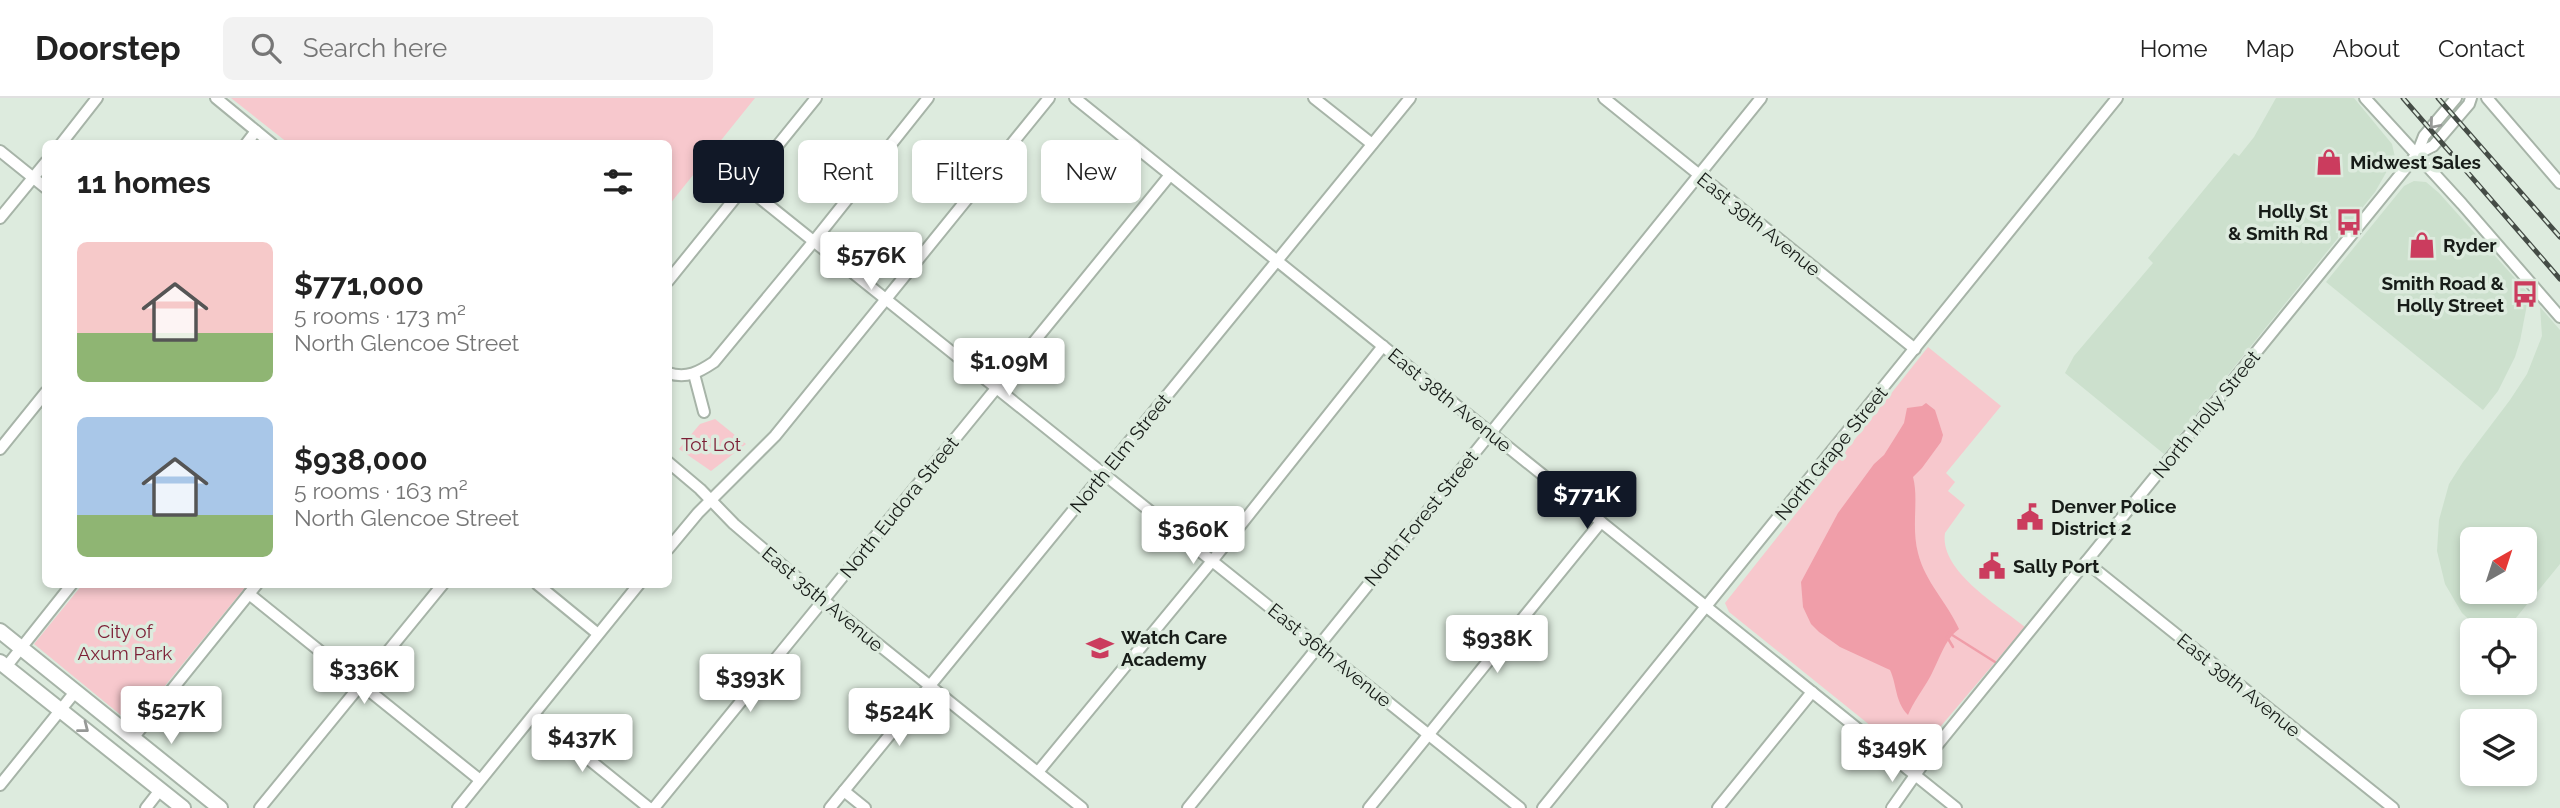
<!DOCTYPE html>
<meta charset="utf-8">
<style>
body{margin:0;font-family:Raleway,sans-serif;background:#f2f2f2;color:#222;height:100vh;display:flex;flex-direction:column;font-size:26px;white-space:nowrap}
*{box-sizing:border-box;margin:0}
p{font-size:23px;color:#767676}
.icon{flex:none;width:38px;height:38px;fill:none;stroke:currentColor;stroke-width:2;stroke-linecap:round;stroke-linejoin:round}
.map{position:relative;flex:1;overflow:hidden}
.side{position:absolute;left:42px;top:42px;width:630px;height:448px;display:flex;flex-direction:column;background:#fff;border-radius:10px;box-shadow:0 4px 10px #0003}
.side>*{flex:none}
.banner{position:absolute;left:693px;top:42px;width:665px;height:63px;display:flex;gap:14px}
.needle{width:46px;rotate:39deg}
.buttons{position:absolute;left:2460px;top:429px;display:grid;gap:14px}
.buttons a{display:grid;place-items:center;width:77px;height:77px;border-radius:10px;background:#fff;box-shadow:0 4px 10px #0003;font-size:35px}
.price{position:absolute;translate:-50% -60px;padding:0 16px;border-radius:7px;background:#fff;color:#222;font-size:23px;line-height:46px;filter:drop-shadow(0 2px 4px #0008)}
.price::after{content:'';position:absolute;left:50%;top:42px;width:21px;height:16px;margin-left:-10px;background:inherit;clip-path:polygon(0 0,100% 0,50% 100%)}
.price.on{background:#111827;color:#fff}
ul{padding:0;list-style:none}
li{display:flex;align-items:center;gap:21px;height:175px;padding:0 35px}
li span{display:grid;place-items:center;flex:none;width:196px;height:140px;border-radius:10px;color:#555}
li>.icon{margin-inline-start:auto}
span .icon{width:84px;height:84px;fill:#fffc;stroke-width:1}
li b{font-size:30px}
h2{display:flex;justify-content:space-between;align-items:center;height:84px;padding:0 35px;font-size:30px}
.tag{padding:0 24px;border-radius:10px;background:#fff;box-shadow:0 4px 10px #0003;font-size:24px;line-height:63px}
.tag.on{background:#111827;color:#fff}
header{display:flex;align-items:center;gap:42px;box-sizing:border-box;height:98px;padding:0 35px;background:#fff;border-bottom:2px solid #e0e0e0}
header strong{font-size:33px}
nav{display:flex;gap:38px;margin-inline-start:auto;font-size:24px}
.search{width:490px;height:63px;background:#f2f2f2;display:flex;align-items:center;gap:18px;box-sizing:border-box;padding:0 24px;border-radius:10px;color:#767676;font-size:26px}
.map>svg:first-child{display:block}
.built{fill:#cce0cd;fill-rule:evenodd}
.green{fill:#f7c8cd}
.water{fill:#f09ea9}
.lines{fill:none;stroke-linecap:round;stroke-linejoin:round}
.stream{stroke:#f09ea9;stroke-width:2.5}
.minor-casing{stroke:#a7b4a8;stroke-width:14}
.major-casing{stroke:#a7b4a8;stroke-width:18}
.minor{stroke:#fff;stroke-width:10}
.major{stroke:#fff;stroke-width:14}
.rail-casing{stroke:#454c46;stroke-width:5}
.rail{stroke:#ddebde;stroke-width:2.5;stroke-dasharray:8;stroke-linecap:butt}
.oneway{stroke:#979997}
.labels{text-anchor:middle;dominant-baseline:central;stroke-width:7;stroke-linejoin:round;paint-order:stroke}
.poi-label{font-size:19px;font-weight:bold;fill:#171c18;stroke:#ddebde;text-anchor:start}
.street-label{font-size:19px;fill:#171c18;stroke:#ddebde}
.park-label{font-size:19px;fill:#7c1e35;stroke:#ddebde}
</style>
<header>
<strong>Doorstep</strong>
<div class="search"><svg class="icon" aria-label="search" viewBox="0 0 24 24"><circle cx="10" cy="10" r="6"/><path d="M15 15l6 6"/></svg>Search here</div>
<nav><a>Home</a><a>Map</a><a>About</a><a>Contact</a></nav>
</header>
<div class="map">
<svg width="2560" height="710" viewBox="0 0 2560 710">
<rect width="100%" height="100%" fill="#ddebde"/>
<g class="built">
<path d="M 2276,0 L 2354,0 L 2392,46 L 2395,59 L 2375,94 L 2164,356 L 2065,275 L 2074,258 L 2153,165 L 2148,160 L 2234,55 L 2239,58 L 2254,39 Z"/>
<path d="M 2414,83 L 2426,84 L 2439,95 L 2529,196 L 2520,243 L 2515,259 L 2498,293 L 2483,312 L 2326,184 L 2404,88 Z"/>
<path d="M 2540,209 L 2560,232 L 2560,466 L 2506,532 L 2480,532 L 2462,515 L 2445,486 L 2437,453 L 2439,422 L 2449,386 L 2463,364 L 2510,302 L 2527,276 L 2542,238 ZM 2525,441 L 2525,494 L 2473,494 L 2473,441 Z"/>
</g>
<g class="green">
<path d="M 231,0 L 755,0 L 669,107 L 668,46 L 288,45 Z"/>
<path d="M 1928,249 L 2001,308 L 1946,375 L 1955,384 L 1948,393 L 1965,407 L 1945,435 C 1939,473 1999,508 2025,529 L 1918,655 L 1907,657 L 1729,514 L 1725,505 Z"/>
<path d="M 715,321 L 746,346 L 711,373 L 679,351 L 700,326 Z"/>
<path d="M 82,487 L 82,486 L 247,487 L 133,627 L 34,546 Z"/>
</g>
<path class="water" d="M 1926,305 L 1935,312 L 1943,337 L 1941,344 L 1922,370 L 1913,379 C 1919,401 1911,429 1918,455 C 1925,484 1947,504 1959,531 C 1944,542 1939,563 1930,579 C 1923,592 1913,604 1908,617 C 1895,604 1897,587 1890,572 L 1840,549 L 1819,534 L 1811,526 L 1803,509 L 1801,484 L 1838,415 L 1874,366 L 1884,357 L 1896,338 L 1904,325 L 1907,310 L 1922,308 Z"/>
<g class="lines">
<g class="stream">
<path d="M 1949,535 L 1995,564"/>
<path d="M 1947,539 L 1953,549"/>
</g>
<defs>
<g id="minor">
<path d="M 216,0 L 272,46"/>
<path d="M 1075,0 L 1956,710"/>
<path d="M 1314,0 L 1372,46"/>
<path d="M 1604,0 L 1915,251"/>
<path d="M 2365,0 L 2462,106 L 2560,219"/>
<path d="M 2487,0 L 2560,85"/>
<path d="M 61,46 L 97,0"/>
<path d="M 246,46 L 256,33"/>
<path d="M 0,53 L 46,90"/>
<path d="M 2417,56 L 2433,48 L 2469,6 L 2471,0"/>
<path d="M 746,89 L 1520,710"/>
<path d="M 0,120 L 46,64"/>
<path d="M 668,183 L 816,0"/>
<path d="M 668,275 C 687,281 699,274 714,264 L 814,143 L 928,0"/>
<path d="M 694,276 L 704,314"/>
<path d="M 0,351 L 46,294"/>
<path d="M 668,364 L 700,391 L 734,426 L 823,502 L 1082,710"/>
<path d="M 668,451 L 698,415 L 775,338 L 1049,0"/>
<path d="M 2086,464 L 2393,710"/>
<path d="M 537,486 L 598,536"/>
<path d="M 249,496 L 480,682"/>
<path d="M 6,569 L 72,486"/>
<path d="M 534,617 L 649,710"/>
<path d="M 133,640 L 257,486"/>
<path d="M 1038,674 L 1212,463 L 1383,248"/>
<path d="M 0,687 L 75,594"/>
<path d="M 844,693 L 865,710"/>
<path d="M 146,710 L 160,692"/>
<path d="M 260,710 L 443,486"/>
<path d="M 458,710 L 639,486"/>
<path d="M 654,710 L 1170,77"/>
<path d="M 830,710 L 1410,0"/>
<path d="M 1188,710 L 1761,0"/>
<path d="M 1369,710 L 1601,424"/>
<path d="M 1543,710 L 2117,0"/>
<path d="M 1718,710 L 1812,594"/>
<path d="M 1892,710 L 1930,656 L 2417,56 L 2424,38 L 2456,0"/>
</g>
<g id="major">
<path d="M 0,533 L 220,710"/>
<path d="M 0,564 L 183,710"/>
</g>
</defs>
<use href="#minor" class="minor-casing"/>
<use href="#major" class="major-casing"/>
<use href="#minor" class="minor"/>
<use href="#major" class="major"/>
<defs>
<g id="rail">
<path d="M 2403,0 L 2560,181"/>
<path d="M 2438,0 L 2560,139"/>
</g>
</defs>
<use href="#rail" class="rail-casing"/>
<use href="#rail" class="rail"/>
</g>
<defs><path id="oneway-chevron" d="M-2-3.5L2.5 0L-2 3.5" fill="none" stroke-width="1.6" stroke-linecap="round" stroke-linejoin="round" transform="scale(1.75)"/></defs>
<g class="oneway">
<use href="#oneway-chevron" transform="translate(2434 26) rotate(130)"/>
<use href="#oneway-chevron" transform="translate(84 630) rotate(38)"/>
</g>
<defs>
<symbol id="shop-bare" viewBox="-9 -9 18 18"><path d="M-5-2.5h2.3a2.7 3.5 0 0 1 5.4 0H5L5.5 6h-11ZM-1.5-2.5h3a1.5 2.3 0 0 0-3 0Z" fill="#cb3c5e" stroke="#ddebde" stroke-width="2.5" paint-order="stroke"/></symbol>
<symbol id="bus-bare" viewBox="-9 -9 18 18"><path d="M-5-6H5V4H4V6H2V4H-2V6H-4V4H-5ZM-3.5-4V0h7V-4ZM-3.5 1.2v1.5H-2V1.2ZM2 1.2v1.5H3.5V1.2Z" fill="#cb3c5e" stroke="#ddebde" stroke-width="2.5" paint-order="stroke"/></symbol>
<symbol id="civic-bare" viewBox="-9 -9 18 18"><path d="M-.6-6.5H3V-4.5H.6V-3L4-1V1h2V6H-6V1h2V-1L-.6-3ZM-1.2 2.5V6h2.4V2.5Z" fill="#cb3c5e" stroke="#ddebde" stroke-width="2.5" paint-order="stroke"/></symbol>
<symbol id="school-bare" viewBox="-9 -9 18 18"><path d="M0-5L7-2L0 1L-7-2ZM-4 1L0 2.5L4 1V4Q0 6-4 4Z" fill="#cb3c5e" stroke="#ddebde" stroke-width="2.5" paint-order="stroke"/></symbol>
</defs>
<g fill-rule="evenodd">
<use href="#shop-bare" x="2310" y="45" width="38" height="38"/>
<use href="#bus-bare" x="2330" y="105" width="38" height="38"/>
<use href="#shop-bare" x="2403" y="128" width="38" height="38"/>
<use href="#bus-bare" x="2506" y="177" width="38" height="38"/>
<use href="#civic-bare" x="2011" y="400" width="38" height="38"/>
<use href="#civic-bare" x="1973" y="449" width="38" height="38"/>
<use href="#school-bare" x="1081" y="531" width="38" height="38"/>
</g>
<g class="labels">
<g class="poi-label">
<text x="2350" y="64">Midwest Sales</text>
<text x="2328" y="113" text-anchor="end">Holly St<tspan x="2328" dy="22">&amp; Smith Rd</tspan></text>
<text x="2443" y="147">Ryder</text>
<text x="2504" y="185" text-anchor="end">Smith Road &amp;<tspan x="2504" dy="22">Holly Street</tspan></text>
<text x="2051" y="408">Denver Police<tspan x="2051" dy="22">District 2</tspan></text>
<text x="2013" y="468">Sally Port</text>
<text x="1121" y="539">Watch Care<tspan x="1121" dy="22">Academy</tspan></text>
</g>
<g class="street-label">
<text transform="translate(1759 126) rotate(39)">East 39th Avenue</text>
<text transform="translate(1450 302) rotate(39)">East 38th Avenue</text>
<text transform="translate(2206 316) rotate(-51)">North Holly Street</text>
<text transform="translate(1120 355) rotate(-51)">North Elm Street</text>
<text transform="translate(1831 355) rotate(-51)">North Grape Street</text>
<text transform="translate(899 409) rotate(-51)">North Eudora Street</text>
<text transform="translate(1421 420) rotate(-51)">North Forest Street</text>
<text transform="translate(823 501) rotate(40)">East 35th Avenue</text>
<text transform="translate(1330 557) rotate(39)">East 36th Avenue</text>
<text transform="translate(2239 587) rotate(39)">East 39th Avenue</text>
</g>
<g class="park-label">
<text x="711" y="346">Tot Lot</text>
<text x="125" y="533">City of<tspan x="125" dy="22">Axum Park</tspan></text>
</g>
</g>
</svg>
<div class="buttons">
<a><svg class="needle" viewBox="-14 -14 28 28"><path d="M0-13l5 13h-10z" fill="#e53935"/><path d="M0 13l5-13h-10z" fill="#767676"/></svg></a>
<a><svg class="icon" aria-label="locate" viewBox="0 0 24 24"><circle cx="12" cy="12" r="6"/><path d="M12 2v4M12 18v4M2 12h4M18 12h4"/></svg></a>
<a><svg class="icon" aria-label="layers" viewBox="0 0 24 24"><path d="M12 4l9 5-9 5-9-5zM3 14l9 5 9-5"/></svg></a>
</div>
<b class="price" style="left:871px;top:194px">$576K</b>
<b class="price" style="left:1009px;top:300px">$1.09M</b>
<b class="price on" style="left:1587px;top:433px">$771K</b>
<b class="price" style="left:1193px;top:468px">$360K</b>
<b class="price" style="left:1497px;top:577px">$938K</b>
<b class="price" style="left:364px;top:608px">$336K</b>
<b class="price" style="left:750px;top:616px">$393K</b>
<b class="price" style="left:171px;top:648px">$527K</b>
<b class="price" style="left:899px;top:650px">$524K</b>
<b class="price" style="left:582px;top:676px">$437K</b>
<b class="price" style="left:1892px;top:686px">$349K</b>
<div class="banner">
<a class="tag on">Buy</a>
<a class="tag">Rent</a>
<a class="tag">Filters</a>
<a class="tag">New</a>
</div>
<section class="side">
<h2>11 homes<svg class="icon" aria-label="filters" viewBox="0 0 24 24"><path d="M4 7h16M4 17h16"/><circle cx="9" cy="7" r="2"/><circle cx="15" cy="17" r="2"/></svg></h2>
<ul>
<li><span style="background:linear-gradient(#f6c9c9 65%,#8fb573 0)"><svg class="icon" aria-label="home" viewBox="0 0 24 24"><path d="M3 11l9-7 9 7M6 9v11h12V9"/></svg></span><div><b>$771,000</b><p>5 rooms · 173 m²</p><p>North Glencoe Street</p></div></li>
<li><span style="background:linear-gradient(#a9c7e8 70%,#8fb573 0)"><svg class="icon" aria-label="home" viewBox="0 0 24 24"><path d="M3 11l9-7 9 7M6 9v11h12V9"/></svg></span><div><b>$938,000</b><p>5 rooms · 163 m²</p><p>North Glencoe Street</p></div></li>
</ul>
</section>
</div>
